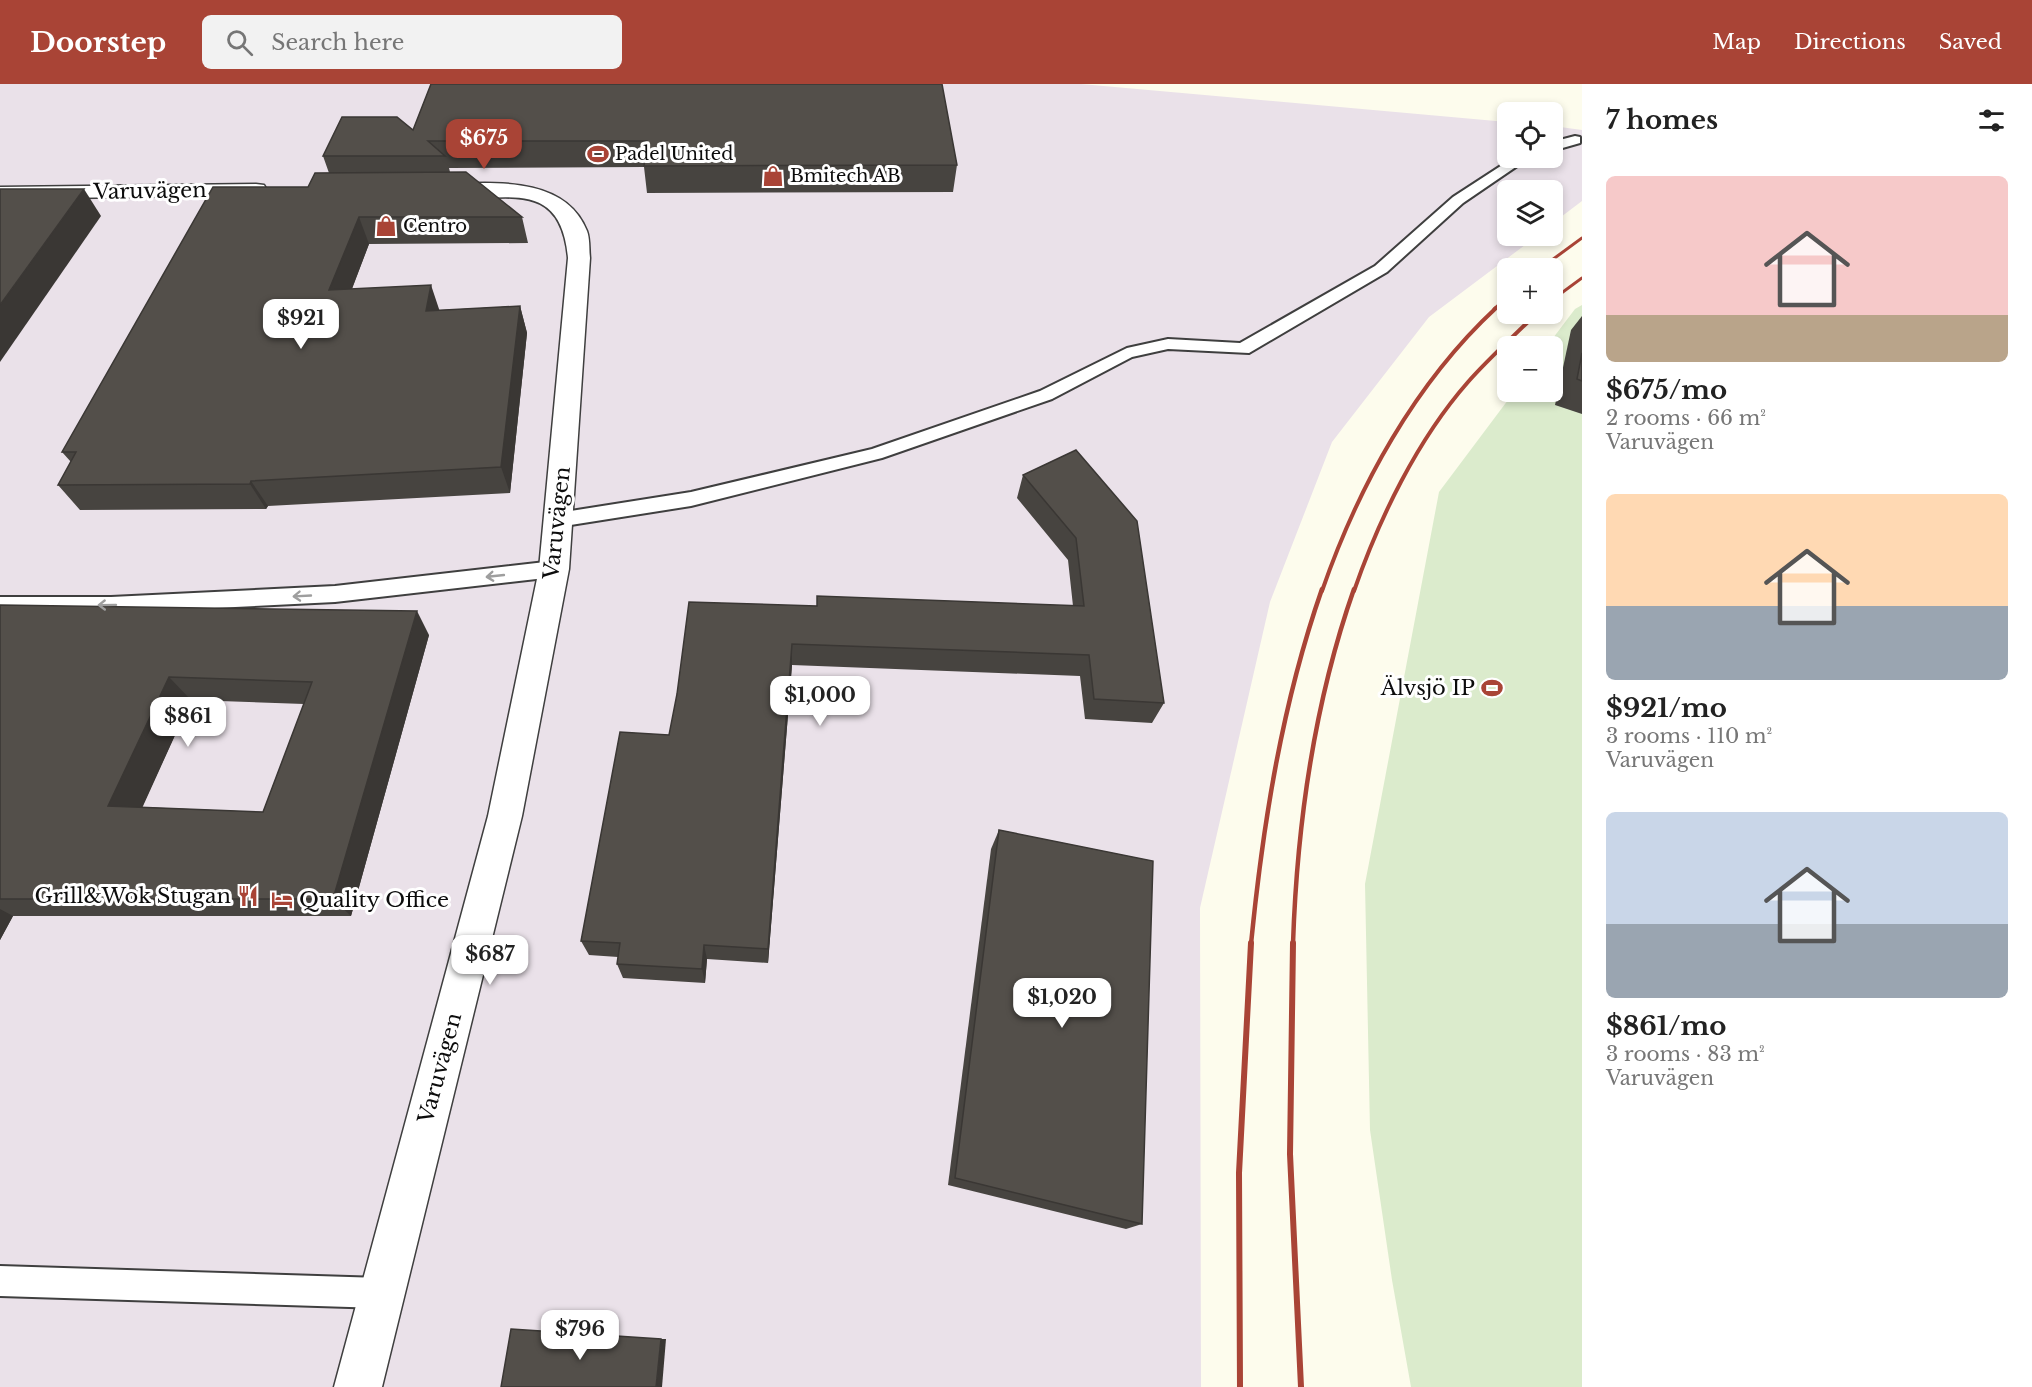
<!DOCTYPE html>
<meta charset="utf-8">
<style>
body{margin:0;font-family:"Libre Baskerville",serif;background:#f2f2f2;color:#222;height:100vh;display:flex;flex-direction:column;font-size:22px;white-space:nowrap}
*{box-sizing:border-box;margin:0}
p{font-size:20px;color:#767676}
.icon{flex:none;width:33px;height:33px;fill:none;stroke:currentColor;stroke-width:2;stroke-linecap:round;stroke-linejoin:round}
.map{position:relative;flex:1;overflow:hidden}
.sheet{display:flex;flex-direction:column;background:#fff;width:450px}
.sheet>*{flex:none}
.controls{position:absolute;left:1497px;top:18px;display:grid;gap:12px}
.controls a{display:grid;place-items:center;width:66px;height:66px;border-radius:9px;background:#fff;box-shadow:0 3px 9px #0003;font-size:30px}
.price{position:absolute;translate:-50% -51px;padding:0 14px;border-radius:12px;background:#fff;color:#222;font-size:20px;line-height:39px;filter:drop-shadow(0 2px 3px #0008)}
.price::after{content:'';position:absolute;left:50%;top:36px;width:18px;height:14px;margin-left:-9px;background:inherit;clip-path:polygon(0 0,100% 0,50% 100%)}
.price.on{background:#a94436;color:#fff}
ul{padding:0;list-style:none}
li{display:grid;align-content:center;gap:12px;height:318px;padding:0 24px}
li span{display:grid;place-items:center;height:186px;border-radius:9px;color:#555}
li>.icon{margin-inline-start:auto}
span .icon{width:108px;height:108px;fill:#fffc;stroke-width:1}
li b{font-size:26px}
h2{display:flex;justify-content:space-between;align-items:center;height:72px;padding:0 24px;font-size:26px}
header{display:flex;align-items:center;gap:36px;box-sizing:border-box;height:84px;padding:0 30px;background:#a94436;color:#fff}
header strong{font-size:28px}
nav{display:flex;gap:33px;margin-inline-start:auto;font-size:21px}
.search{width:420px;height:54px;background:#f2f2f2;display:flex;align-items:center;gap:15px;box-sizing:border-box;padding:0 21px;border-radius:9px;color:#767676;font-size:22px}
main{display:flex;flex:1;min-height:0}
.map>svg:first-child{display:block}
.industrial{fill:#eae1e9}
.pitch{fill:#dbebcc}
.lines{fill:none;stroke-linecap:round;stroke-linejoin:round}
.service-casing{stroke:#3f3f3f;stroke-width:4}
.minor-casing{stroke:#3f3f3f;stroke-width:3}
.service{fill:#fff;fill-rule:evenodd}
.minor{fill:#fff;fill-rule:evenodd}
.rail-far3{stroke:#a94436;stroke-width:3}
.rail-far2{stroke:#a94436;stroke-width:4}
.rail-far1{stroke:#a94436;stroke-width:4.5}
.rail{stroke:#a94436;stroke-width:6}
.wall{fill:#474440;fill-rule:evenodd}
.shaded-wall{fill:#3a3734}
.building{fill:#534f4a;stroke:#3a3734;stroke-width:1.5;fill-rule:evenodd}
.oneway{stroke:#9e9e9e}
.labels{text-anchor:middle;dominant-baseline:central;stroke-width:6;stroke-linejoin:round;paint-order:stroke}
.far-poi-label{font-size:18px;fill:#0c0c0c;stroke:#fff;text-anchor:start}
.street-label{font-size:21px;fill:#0c0c0c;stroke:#fff}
.poi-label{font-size:21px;fill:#0c0c0c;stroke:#fff;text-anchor:end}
</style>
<header>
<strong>Doorstep</strong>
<div class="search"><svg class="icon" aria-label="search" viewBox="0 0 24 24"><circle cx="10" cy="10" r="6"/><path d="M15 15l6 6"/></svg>Search here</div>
<nav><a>Map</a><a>Directions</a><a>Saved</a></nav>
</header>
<main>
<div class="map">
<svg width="1582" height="1303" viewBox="0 0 1582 1303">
<rect width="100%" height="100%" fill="#fdfced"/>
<path class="industrial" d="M 0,0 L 1081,0 L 1507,38 L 1508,74 L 1552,74 L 1553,42 L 1582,46 L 1582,117 L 1553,139 L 1552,106 L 1508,106 L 1508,152 L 1537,152 L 1429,233 L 1332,358 L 1270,518 L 1200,824 L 1201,1303 L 0,1303 Z"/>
<path class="pitch" d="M 1582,221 L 1582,1303 L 1411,1303 L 1392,1196 L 1370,1046 L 1365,800 L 1439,408 L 1514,308 L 1552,308 L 1552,262 L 1547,262 L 1575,225 Z"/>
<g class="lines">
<defs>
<g id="service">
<path d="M 1575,52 L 1580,53 L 1580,59 L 1552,67 L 1552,58 Z"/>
<path d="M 1513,74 L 1529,74 L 1463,119 L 1387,188 L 1249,269 L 1168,265 L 1132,273 L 1052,315 L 882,374 L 691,422 L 558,443 L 551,441 L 548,436 L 551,431 L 558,429 L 691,408 L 872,365 L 1040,307 L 1127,264 L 1168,255 L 1240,259 L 1375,182 L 1453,113 Z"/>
<path d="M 554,477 L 561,480 L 564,485 L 561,490 L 554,493 L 335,518 L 111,529 L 0,529 L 0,513 L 111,513 L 335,502 Z"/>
<path d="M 0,1182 L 381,1194 L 392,1198 L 396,1209 L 392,1220 L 381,1224 L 0,1212 Z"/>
</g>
<g id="minor">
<path d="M 256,100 L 264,101 L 267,106 L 264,111 L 0,115 L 0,103 Z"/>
<path d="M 443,100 C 492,99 565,91 587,147 C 590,155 589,165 590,174 L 569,485 L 522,732 L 382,1303 L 334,1303 L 488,732 L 539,485 L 568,174 C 560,84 492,125 435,111 L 432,106 L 435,101 Z"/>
</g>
</defs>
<use href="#service" class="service-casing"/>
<use href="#minor" class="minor-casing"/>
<use href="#service" class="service"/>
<use href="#minor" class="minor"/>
<g class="rail-far3">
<path d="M 1541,184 L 1582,154"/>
<path d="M 1552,216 L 1582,194"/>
<path d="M 1494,225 L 1508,213"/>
</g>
<g class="rail-far2">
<path d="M 1322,507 C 1358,403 1415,299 1496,224"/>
<path d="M 1354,507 C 1379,435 1417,356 1468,298 C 1489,274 1513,253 1536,230"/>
</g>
<g class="rail-far1">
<path d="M 1251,860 C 1263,739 1282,620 1322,505"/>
<path d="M 1293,860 C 1297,740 1314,619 1354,505"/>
</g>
<g class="rail">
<path d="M 1293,859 L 1290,1070 L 1301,1303"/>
<path d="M 1240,1303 L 1239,1089 L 1251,859"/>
</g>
</g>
<g class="wall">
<path d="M 431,0 L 957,81 L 953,108 L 647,109 L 644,83 L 449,84 L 450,88 L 522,133 L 528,159 L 369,160 L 352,205 L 440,226 L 520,222 L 527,249 L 510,409 L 268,422 L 266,425 L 80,426 L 58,401 L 71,378 L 62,368 L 308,103 L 329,89 L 323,72 L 413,46 Z"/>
<path d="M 1582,232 L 1582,330 L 1555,321 L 1571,246 Z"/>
<path d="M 1076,366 L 1164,619 L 1152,639 L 1085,635 L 1080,592 L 792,581 L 768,879 L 707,875 L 705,899 L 623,894 L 617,880 L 618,873 L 589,871 L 581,857 L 669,651 L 817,522 L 1073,522 L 1068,476 L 1017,414 L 1023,391 Z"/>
<path d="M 0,521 L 429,551 L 351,832 L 13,832 L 0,856 ZM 191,616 L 304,620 L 263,728 L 142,723 Z"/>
<path d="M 999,746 L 1142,1140 L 1126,1145 L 948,1101 L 991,765 Z"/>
</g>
<g class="shaded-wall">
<path d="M 84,105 L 101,132 L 0,278 L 0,221 Z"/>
<path d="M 359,133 L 369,160 L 341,233 L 329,206 Z"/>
<path d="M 431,201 L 440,228 L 426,227 Z"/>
<path d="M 520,222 L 527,249 L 510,409 L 501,383 Z"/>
<path d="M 251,397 L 268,422 L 266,425 L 250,400 Z"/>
<path d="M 417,527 L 429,551 L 351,832 L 333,815 Z"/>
<path d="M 792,560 L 792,581 L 768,879 L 768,865 Z"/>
<path d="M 169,593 L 191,616 L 134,742 L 108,722 Z"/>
<path d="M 0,825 L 13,832 L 0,856 Z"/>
<path d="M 704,861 L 707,875 L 705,899 L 702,885 Z"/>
<path d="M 661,1255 L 666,1255 L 662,1303 L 656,1303 Z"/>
</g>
<g class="building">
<path d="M 431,0 L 942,0 L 957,81 L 644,82 L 647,57 L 428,57 L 445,72 L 323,72 L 342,33 L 397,33 L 413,46 Z"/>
<path d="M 466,88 L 522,133 L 359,133 L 329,206 L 431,201 L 426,227 L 520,222 L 501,383 L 251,397 L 250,400 L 58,401 L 76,368 L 62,368 L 213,103 L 308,103 L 315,89 Z"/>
<path d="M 0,105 L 84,105 L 0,221 Z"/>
<path d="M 1582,269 L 1582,297 L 1577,295 Z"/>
<path d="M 1076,366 L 1137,437 L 1164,619 L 1094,615 L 1089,571 L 792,560 L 768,865 L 704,861 L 702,885 L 617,880 L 620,859 L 581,857 L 620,648 L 669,651 L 677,610 L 689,518 L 817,522 L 817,512 L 1084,522 L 1076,454 L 1023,391 Z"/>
<path d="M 0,521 L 417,527 L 333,815 L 0,815 ZM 169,593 L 312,598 L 263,728 L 108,722 Z"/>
<path d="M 999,746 L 1153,777 L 1142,1140 L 955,1094 Z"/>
<path d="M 511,1245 L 661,1255 L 656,1303 L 501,1303 Z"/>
</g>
<defs><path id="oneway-shaft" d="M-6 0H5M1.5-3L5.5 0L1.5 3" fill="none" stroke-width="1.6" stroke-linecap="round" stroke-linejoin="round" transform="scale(1.5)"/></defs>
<g class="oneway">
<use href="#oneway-shaft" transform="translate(495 492) rotate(174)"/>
<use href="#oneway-shaft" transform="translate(302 512) rotate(177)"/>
<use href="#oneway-shaft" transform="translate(107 521) rotate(179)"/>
</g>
<defs>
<symbol id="stadium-bare" viewBox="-9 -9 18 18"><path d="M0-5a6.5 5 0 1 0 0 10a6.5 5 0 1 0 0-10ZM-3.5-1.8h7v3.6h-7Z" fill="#a94436" stroke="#fff" stroke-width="2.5" paint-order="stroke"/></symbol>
<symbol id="shop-bare" viewBox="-9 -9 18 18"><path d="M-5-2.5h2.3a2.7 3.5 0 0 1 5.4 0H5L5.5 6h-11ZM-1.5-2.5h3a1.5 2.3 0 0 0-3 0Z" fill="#a94436" stroke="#fff" stroke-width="2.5" paint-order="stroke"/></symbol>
<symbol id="restaurant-bare" viewBox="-9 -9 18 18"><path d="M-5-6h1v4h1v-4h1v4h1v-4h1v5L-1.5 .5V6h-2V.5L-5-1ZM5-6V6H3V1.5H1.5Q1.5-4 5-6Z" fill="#a94436" stroke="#fff" stroke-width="2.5" paint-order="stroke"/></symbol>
<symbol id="hotel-bare" viewBox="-9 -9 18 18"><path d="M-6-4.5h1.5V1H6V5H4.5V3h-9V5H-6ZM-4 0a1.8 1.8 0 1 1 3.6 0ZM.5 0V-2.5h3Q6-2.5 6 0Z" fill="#a94436" stroke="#fff" stroke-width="2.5" paint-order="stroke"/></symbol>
</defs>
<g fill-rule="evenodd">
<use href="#stadium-bare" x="583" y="55" width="30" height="30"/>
<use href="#shop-bare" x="758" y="77" width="30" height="30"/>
<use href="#shop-bare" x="371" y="127" width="30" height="30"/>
<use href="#stadium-bare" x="1477" y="589" width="30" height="30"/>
<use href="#restaurant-bare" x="233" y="797" width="30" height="30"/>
<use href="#hotel-bare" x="267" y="801" width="30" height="30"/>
</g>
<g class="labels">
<g class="far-poi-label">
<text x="615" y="70">Padel United</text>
<text x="790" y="92">Bmitech AB</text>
<text x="403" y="142">Centro</text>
</g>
<g class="street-label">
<text transform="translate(150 107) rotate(-1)">Varuvägen</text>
<text transform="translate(557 439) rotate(-84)">Varuvägen</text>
<text transform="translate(440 984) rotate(-75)">Varuvägen</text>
</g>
<g class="poi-label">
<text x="1475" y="604">Älvsjö IP</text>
<text x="231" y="812">Grill&amp;Wok Stugan</text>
<text x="299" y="816" text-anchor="start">Quality Office</text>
</g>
</g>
</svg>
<div class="controls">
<a><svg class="icon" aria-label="locate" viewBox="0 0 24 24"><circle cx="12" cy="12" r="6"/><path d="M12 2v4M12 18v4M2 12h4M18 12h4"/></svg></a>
<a><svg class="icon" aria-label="layers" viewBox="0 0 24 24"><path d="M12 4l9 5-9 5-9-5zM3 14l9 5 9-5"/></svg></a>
<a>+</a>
<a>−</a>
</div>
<b class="price on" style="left:484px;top:86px">$675</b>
<b class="price" style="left:301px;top:266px">$921</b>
<b class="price" style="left:820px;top:643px">$1,000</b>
<b class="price" style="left:188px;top:664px">$861</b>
<b class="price" style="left:490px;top:902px">$687</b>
<b class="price" style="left:1062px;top:945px">$1,020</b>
<b class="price" style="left:580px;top:1277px">$796</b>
</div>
<section class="sheet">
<h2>7 homes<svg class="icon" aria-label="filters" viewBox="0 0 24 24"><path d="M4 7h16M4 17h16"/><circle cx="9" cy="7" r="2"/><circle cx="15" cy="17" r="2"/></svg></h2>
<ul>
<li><span style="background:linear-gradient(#f6c9c9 75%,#b9a48a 0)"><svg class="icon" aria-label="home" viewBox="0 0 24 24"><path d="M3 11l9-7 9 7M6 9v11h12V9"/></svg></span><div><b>$675/mo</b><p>2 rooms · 66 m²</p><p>Varuvägen</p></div></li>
<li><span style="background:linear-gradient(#ffd9b3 60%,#9aa5b1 0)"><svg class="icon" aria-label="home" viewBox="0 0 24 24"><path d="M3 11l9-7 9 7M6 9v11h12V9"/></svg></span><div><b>$921/mo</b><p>3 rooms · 110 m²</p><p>Varuvägen</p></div></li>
<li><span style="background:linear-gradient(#c9d6e8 60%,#9aa5b1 0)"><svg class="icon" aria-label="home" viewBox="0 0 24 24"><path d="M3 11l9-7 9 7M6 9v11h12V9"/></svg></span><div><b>$861/mo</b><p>3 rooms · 83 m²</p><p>Varuvägen</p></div></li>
</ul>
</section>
</main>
